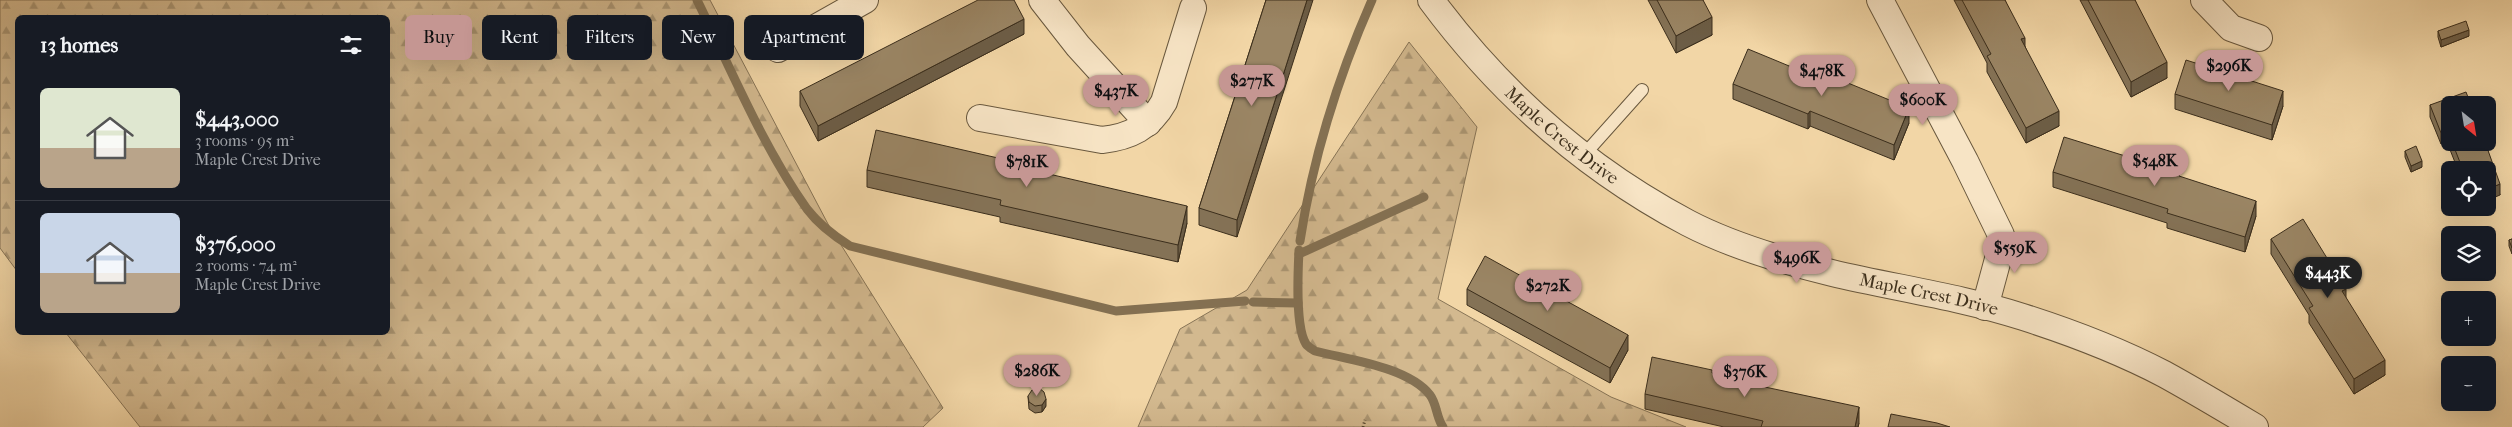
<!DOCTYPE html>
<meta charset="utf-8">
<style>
body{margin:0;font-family:"IM FELL French Canon",serif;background:#20242c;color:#f1f3f6;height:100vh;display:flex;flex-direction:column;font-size:19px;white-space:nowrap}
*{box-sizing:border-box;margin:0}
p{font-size:16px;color:#9ea1a6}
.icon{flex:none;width:28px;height:28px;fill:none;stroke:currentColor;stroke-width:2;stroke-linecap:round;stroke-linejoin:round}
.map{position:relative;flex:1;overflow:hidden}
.details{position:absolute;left:15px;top:15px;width:375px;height:320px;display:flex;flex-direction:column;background:#171b24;border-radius:8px;box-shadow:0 5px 20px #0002}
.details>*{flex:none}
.banner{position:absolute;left:405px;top:15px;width:475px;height:45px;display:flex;gap:10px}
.needle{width:32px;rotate:150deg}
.buttons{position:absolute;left:2441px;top:96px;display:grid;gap:10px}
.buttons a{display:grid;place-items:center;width:55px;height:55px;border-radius:8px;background:#171b24;box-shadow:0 5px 20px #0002;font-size:25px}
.price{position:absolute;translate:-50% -42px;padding:0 11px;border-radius:18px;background:#c59692;color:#111;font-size:16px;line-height:32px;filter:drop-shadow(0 1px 2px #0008)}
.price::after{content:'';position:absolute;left:50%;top:30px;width:15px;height:11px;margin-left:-8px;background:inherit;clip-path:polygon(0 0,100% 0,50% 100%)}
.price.current{background:#222;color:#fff}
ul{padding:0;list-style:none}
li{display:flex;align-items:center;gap:15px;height:125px;padding:0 25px}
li+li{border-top:1px solid #363941}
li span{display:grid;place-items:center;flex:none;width:140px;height:100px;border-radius:8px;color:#555}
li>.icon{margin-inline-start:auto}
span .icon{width:60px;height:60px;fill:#fffc;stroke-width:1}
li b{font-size:21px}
h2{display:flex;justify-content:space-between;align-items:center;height:60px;padding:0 25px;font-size:21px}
.pill{padding:0 18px;border-radius:8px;background:#171b24;box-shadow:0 5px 20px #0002;font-size:18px;line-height:45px}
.pill.current{background:#c59692;color:#111}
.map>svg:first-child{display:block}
.forest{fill:url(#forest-firs);stroke:#877456}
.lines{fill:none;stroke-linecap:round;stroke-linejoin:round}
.stream{stroke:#847153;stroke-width:9}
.lane-casing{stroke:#69583e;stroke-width:14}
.street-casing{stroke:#69583e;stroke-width:28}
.path{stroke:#3b2e1c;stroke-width:3;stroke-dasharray:1 2.5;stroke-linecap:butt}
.lane{stroke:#f7e4c5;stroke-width:12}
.street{stroke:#f7e4c5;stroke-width:26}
.wall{fill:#847256;stroke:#3b2e1c}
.shaded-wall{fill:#6c5d46;stroke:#3b2e1c}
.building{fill:#9a8564;stroke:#3b2e1c}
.labels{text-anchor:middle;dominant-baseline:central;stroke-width:5;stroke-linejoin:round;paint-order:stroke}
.street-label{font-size:18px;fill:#3b2e1c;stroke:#f7e4c5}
</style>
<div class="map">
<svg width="2512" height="427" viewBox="0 0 2512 427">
<defs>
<pattern id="forest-firs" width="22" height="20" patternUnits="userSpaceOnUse" patternTransform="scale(1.25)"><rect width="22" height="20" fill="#d3b98f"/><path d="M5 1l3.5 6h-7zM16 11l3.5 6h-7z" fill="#ac9774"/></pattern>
</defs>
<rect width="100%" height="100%" fill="#f2d6a6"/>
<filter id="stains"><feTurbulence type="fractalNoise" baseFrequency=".004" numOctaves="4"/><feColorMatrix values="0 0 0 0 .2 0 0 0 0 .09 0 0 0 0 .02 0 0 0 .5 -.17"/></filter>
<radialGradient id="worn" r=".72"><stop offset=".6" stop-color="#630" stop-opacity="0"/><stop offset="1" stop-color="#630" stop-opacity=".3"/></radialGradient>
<g class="forest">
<path d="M 0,0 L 710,0 L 828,224 L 943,408 L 923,427 L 140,427 L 66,333 L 388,332 L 388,18 L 18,18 L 17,271 L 0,248 Z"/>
<path d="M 1409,42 L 1477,127 L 1438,299 L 1611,397 L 1686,427 L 1138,427 L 1180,329 L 1247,290 Z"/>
</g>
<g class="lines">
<g class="stream">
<path d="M 697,0 C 731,69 763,147 807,209 C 819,225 834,236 850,246 L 1116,311 L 1245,301"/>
<path d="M 1300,241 C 1313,157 1338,77 1372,0"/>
<path d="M 1299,250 C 1298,271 1295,327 1306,344 C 1308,347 1312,349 1315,351 C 1349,360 1408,367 1430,395 C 1437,404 1436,417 1443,427"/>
<path d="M 1299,254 L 1424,197"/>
<path d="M 1253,302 L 1298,303"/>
</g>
<defs>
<path id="lane" d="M 1583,156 L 1642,90"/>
<g id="street">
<path d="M 1042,0 L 1078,46 L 1148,123"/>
<path id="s1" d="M 1431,0 C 1500,93 1586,169 1688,223 C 1732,246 1784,261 1832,273 C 1895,288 1961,297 2023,317 C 2070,332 2120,351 2164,374 C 2195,391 2225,409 2255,427"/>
<path d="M 1880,0 L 1965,161 L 2001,235 L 2001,248 L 1985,307"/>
<path d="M 2204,0 L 2231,28 L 2259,38"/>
<path d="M 778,49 L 865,0"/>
<path d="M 980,118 L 1102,140 C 1130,137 1150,127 1164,102 L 1193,8"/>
</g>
</defs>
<use href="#lane" class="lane-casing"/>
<use href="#street" class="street-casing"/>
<path class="path" d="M 1363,427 L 1365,420"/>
<use href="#lane" class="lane"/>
<use href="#street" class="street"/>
</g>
<g class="wall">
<path d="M 1266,0 L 1237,237 L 1199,225 L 1199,208 Z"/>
<path d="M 1648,0 L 1703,0 L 1712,35 L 1676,53 Z"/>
<path d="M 1954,0 L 2005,0 L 2059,126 L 2026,143 L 1987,72 L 1987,63 Z"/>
<path d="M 2080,0 L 2135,0 L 2167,78 L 2131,97 Z"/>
<path d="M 2438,31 L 2469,36 L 2441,47 L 2438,37 Z"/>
<path d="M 1024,34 L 818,141 L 800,106 L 800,91 Z"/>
<path d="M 1733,84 L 1909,123 L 1894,160 L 1810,126 L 1808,129 L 1733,99 Z"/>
<path d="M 2175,94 L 2283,106 L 2272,140 L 2175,109 Z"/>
<path d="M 2430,105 L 2450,105 L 2450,142 L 2485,142 L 2500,195 L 2488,170 L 2458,170 L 2447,142 L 2441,144 L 2430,117 Z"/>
<path d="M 2405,151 L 2422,167 L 2411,172 L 2405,157 Z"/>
<path d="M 1011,166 L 1187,223 L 1178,262 L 1000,222 L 1000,217 L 867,187 L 867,170 Z"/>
<path d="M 2053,172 L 2180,177 L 2256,216 L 2245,252 L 2167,228 L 2167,223 L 2053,187 Z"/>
<path d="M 2271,239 L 2346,298 L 2385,375 L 2354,394 L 2309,323 L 2309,315 L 2271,254 Z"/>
<path d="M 2512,239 L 2512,254 L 2509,246 L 2509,240 Z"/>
<path d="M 1467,289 L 1628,350 L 1610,383 L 1467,305 Z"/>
<path d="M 1712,373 L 1747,383 L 1859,423 L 1858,427 L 1724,427 L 1645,409 L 1645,394 Z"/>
<path d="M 1028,396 L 1046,406 L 1042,412 L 1035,413 L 1029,409 Z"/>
</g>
<g class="shaded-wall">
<path d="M 1307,0 L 1313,0 L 1237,237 L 1237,220 Z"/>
<path d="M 1712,17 L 1712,35 L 1676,53 L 1676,36 Z"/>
<path d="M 1024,19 L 1024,34 L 818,141 L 818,126 Z"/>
<path d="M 2469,30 L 2469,36 L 2441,47 L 2441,40 Z"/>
<path d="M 2025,38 L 2025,53 L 2021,39 Z"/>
<path d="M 2167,62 L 2167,78 L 2131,97 L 2131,82 Z"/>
<path d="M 2283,91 L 2283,106 L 2272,140 L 2272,125 Z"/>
<path d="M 1909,108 L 1909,123 L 1894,160 L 1894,145 Z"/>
<path d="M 1810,111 L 1810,126 L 1808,129 L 1808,114 Z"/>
<path d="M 2059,111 L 2059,126 L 2026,143 L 2026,128 Z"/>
<path d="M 2447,131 L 2447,142 L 2441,144 L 2441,133 Z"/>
<path d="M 2422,161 L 2422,167 L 2411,172 L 2411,166 Z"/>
<path d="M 2500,184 L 2500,195 L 2488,200 L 2488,189 Z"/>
<path d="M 2256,201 L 2256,216 L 2245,252 L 2245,237 Z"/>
<path d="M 1187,206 L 1187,223 L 1178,262 L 1178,245 Z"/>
<path d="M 2346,289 L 2346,304 L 2342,291 Z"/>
<path d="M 1628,335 L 1628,350 L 1610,383 L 1610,368 Z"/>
<path d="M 2385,360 L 2385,375 L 2354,394 L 2354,379 Z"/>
<path d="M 1046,399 L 1046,406 L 1042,412 L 1042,405 Z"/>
<path d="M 1859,407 L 1859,423 L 1858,427 L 1855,427 Z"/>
</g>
<g class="building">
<path d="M 978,0 L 1014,0 L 1024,19 L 818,126 L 800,91 Z"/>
<path d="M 1266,0 L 1307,0 L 1237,220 L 1199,208 Z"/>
<path d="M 1657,0 L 1703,0 L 1712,17 L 1676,36 Z"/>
<path d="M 1962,0 L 2005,0 L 2025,38 L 2021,39 L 2059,111 L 2026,128 L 1987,56 L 1991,54 Z"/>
<path d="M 2088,0 L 2135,0 L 2167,62 L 2131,82 Z"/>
<path d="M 2466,21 L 2469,30 L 2441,40 L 2438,31 Z"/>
<path d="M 1748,49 L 1823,80 L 1826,74 L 1909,108 L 1894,145 L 1810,111 L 1808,114 L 1733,84 Z"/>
<path d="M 2186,60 L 2283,91 L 2272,125 L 2175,94 Z"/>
<path d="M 2466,92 L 2471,105 L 2450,105 L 2450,138 L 2447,131 L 2441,133 L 2430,105 Z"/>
<path d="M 876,130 L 1011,161 L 1010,165 L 1187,206 L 1178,245 L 1000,205 L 1001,200 L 867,170 Z"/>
<path d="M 2064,137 L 2180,173 L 2179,176 L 2256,201 L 2245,237 L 2167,213 L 2168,209 L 2053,172 Z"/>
<path d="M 2452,142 L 2485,142 L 2500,184 L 2488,189 L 2488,170 L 2463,170 Z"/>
<path d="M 2416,146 L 2422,161 L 2411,166 L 2405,151 Z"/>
<path d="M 2303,219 L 2346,289 L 2342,291 L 2385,360 L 2354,379 L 2309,308 L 2313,306 L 2271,239 Z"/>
<path d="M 2512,239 L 2512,248 L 2509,240 Z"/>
<path d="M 1485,256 L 1628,335 L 1610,368 L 1467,289 Z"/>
<path d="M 1652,357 L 1712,370 L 1712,373 L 1724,373 L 1723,376 L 1739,380 L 1739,377 L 1747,379 L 1746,383 L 1859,407 L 1855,427 L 1761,427 L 1763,421 L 1645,394 Z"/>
<path d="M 1039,388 L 1044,392 L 1046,399 L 1042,405 L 1035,406 L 1029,402 L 1028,396 L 1032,390 Z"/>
<path d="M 1891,414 L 1937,423 L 1950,427 L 1888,427 Z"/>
</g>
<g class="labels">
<g class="street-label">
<text stroke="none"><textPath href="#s1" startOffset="189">Maple Crest Drive</textPath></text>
<text stroke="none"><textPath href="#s1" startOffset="595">Maple Crest Drive</textPath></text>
</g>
</g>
<rect width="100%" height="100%" filter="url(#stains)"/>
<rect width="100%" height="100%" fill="url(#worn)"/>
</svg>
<div class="buttons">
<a><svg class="needle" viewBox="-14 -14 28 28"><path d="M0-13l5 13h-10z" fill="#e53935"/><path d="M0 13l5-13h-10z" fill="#9ea1a6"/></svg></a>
<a><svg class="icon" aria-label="locate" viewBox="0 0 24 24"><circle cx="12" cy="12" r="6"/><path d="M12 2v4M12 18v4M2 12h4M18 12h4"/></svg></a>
<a><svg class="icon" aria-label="layers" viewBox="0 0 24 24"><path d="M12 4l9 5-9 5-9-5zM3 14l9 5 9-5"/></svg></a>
<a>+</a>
<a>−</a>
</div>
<b class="price" style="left:2229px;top:92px">$296K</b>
<b class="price" style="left:1822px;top:97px">$478K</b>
<b class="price" style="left:1252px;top:107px">$277K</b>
<b class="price" style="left:1116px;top:117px">$437K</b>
<b class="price" style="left:1923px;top:126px">$600K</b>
<b class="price" style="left:2155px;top:187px">$548K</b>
<b class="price" style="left:1027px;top:188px">$781K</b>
<b class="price" style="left:2015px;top:274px">$559K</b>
<b class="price" style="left:1797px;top:284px">$496K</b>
<b class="price current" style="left:2328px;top:299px">$443K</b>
<b class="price" style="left:1548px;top:312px">$272K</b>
<b class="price" style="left:1037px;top:397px">$286K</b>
<b class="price" style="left:1745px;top:398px">$376K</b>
<div class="banner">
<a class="pill current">Buy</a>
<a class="pill">Rent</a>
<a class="pill">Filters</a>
<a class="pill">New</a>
<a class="pill">Apartment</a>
</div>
<section class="details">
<h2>13 homes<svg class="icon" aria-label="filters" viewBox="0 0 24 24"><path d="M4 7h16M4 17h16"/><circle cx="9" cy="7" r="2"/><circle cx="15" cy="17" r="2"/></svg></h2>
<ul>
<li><span style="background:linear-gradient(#dfe7d0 60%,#b9a48a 0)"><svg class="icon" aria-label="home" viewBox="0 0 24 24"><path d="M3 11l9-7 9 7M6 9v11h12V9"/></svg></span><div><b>$443,000</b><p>3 rooms · 95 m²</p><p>Maple Crest Drive</p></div></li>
<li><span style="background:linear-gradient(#c9d6e8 60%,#b9a48a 0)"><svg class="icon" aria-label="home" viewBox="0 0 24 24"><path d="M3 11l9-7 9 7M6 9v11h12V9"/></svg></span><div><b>$376,000</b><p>2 rooms · 74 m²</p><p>Maple Crest Drive</p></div></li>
</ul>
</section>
</div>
